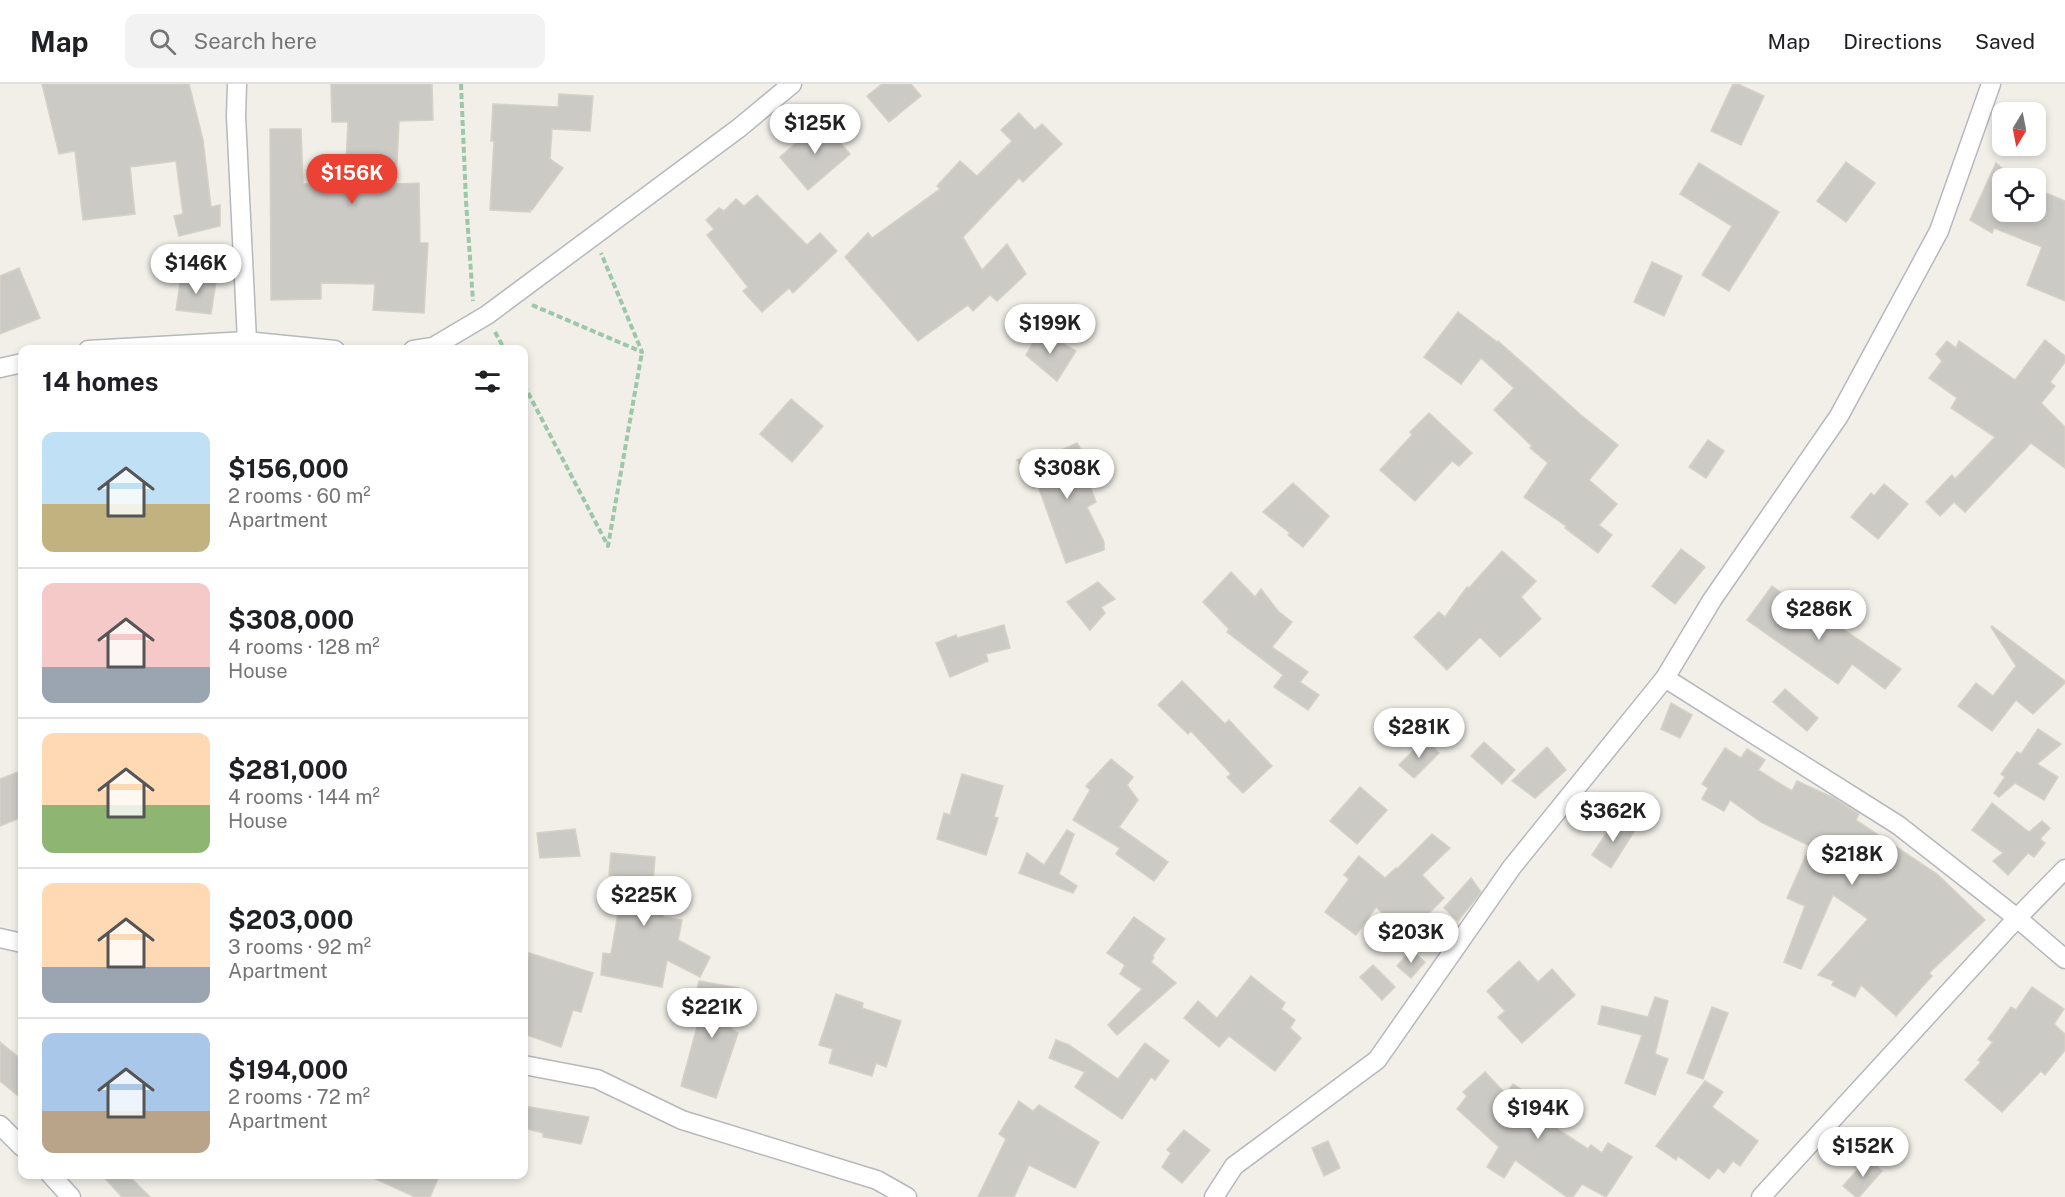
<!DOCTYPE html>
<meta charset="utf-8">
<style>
body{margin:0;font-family:"Public Sans",sans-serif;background:#f2f2f2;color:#202124;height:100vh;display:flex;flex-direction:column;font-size:22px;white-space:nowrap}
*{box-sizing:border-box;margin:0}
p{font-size:20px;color:#757577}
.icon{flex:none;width:33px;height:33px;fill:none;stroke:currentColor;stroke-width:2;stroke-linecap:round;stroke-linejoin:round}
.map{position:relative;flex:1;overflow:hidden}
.sheet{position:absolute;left:18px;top:261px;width:510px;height:834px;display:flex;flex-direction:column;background:#fff;border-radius:12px;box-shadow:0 3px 9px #0003}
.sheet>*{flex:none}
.needle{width:39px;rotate:190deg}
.controls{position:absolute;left:1992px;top:18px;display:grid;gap:12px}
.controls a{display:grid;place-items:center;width:54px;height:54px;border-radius:12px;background:#fff;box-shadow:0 3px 9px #0003;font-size:30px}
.price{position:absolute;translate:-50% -51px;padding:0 14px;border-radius:21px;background:#fff;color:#222;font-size:20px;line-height:39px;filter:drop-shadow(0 2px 3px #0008)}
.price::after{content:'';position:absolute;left:50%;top:36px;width:18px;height:14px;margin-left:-9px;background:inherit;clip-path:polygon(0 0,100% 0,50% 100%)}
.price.current{background:#ea4335;color:#fff}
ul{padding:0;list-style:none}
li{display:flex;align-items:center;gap:18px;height:150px;padding:0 24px}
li+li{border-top:2px solid #e0e0e0}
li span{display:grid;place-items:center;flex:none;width:168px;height:120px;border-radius:12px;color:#555}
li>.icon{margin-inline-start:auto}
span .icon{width:72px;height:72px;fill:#fffc;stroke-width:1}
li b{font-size:26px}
h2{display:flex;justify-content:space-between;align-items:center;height:72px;padding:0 24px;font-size:26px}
header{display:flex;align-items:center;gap:36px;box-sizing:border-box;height:84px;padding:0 30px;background:#fff;border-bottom:2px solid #e0e0e0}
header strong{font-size:28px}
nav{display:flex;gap:33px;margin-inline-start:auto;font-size:21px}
.search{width:420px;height:54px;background:#f2f2f2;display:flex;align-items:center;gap:15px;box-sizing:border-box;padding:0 21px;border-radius:12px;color:#757577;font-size:22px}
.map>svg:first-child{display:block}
.building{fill:#cccac5;stroke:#d6d1c6;stroke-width:1.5}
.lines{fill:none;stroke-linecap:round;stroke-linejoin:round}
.street-casing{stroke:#b5b8bc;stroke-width:21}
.path{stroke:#9cc7a9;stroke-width:4;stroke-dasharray:6 3;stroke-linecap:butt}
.street{stroke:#fff;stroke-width:18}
</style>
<header>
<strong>Map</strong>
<div class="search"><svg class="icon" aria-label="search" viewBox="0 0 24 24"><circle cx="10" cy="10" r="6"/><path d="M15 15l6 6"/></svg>Search here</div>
<nav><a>Map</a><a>Directions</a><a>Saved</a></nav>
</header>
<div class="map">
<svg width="2065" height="1113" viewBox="0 0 2065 1113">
<rect width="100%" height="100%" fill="#f1efe8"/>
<g class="building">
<path d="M 42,0 L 189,0 L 203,56 L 211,123 L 220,121 L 220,142 L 179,152 L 174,132 L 183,130 L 176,77 L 130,83 L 135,130 L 83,136 L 75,67 L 59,70 Z"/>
<path d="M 331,0 L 432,0 L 433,36 L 399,37 L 396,100 L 419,99 L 420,159 L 428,159 L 424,229 L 373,226 L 375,200 L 321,199 L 321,215 L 271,216 L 270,45 L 301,45 L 303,100 L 345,100 L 348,38 L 332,38 Z"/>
<path d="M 882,0 L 911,0 L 921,12 L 889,38 L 867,12 Z"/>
<path d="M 1733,0 L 1738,0 L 1764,12 L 1741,61 L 1711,47 Z"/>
<path d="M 559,10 L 593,12 L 590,47 L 552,45 L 550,75 L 563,84 L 532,126 L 530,126 L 530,128 L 490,126 L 494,57 L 491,57 L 493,20 L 558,23 Z"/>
<path d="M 1019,29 L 1035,46 L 1042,40 L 1062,60 L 1023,98 L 1019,94 L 963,153 L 982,186 L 1007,160 L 1026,190 L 997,217 L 990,211 L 973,227 L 968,221 L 918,257 L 845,173 L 868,149 L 872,154 L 940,105 L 937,102 L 960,77 L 977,92 L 1012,57 L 1001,46 Z"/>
<path d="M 821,37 L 850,70 L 808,106 L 780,73 Z"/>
<path d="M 1846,78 L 1875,99 L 1846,138 L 1817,117 Z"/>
<path d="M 1699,79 L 1779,128 L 1729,207 L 1702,191 L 1732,142 L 1680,110 Z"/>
<path d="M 1996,79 L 2014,94 L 2002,94 L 2002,128 L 2036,128 L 2036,113 L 2042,119 L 2046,109 L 2065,117 L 2065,217 L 2027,201 L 2042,163 L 1994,144 L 1992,149 L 1970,136 Z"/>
<path d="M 757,111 L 807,161 L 820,149 L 837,167 L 793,209 L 789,204 L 762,228 L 743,207 L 748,203 L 707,151 L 714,145 L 706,136 L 719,124 L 724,127 L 736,115 L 744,122 Z"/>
<path d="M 1652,178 L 1682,192 L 1664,232 L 1634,218 Z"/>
<path d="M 19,184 L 40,234 L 0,250 L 0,192 Z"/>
<path d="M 181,192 L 216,197 L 211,230 L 176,226 Z"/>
<path d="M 1458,228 L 1497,258 L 1498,257 L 1581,331 L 1618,361 L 1589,396 L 1617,420 L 1599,441 L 1612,451 L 1598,469 L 1565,444 L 1566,442 L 1524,413 L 1548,379 L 1530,364 L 1532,362 L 1494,326 L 1514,304 L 1481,274 L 1461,300 L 1424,273 Z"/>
<path d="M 1040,246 L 1076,267 L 1057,297 L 1026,271 Z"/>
<path d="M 2045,256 L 2065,272 L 2065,278 L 2050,298 L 2055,302 L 2041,319 L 2065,343 L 2065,384 L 2031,359 L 1965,428 L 1954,418 L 1940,432 L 1926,418 L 1952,391 L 1955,395 L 1995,353 L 1951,324 L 1957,314 L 1929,294 L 1942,277 L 1936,270 L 1947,257 L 1956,264 L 1959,257 L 2015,296 Z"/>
<path d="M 791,315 L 823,342 L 792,378 L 760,350 Z"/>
<path d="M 1429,329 L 1472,369 L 1459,382 L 1452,377 L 1415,417 L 1380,386 L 1412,351 L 1410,348 Z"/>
<path d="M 1708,356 L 1724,367 L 1706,394 L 1689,383 Z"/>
<path d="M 1077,359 L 1088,378 L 1082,381 L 1096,418 L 1087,423 L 1104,458 L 1104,466 L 1066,479 L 1038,402 L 1034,404 L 1017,376 L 1034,370 L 1040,376 Z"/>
<path d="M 1293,399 L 1329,432 L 1303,463 L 1288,451 L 1290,449 L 1263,428 Z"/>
<path d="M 1884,400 L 1908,420 L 1878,455 L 1851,433 L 1871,409 L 1874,412 Z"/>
<path d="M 1681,465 L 1705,483 L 1675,520 L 1652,502 Z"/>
<path d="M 1502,467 L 1536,497 L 1521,513 L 1541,535 L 1500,573 L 1480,553 L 1447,586 L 1414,553 L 1439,528 L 1445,533 L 1467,503 L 1469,504 Z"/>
<path d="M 1231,488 L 1255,513 L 1261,505 L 1278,527 L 1292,538 L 1272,563 L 1308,588 L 1300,598 L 1319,611 L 1308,626 L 1274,603 L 1283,591 L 1227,548 L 1229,545 L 1203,518 Z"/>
<path d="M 1098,498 L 1115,515 L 1101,523 L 1105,529 L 1090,546 L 1067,518 Z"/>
<path d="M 1772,502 L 1817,536 L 1821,530 L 1901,585 L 1885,605 L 1852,580 L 1838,600 L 1747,536 Z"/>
<path d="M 1004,541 L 1010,564 L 986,570 L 988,577 L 950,593 L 936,559 L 956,551 L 957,554 Z"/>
<path d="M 1992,542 L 2065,597 L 2065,599 L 2033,630 L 2016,616 L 1992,647 L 1958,622 L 1976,599 L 1993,612 L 2016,582 L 1991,543 Z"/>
<path d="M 1182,597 L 1225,640 L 1229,636 L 1272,682 L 1243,709 L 1227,693 L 1231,690 L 1191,647 L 1188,650 L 1158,621 Z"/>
<path d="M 1785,605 L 1818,634 L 1807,647 L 1773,618 Z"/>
<path d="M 1671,619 L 1692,631 L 1680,654 L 1661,645 Z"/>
<path d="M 2038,645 L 2061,660 L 2037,680 L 2058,693 L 2044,716 L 2015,699 L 1999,713 L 1994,709 L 2005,693 L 2001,690 L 2017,668 L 2021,670 Z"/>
<path d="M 1425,655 L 1439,669 L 1414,694 L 1399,681 Z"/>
<path d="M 1484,658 L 1515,686 L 1502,700 L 1471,672 Z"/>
<path d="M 1547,663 L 1566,686 L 1535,714 L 1512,697 Z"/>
<path d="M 1725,664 L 1741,674 L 1747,665 L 1765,676 L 1758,686 L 1792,707 L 1797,697 L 1834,714 L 1859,730 L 1856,736 L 1937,790 L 1985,836 L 1929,889 L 1932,892 L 1896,932 L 1861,901 L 1855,913 L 1832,901 L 1834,897 L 1818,891 L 1868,835 L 1833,811 L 1801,885 L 1784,878 L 1805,822 L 1787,814 L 1810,762 L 1761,738 L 1730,716 L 1724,727 L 1702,715 L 1708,704 L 1702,700 Z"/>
<path d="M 1111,675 L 1133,693 L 1127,701 L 1138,716 L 1119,743 L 1168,778 L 1154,797 L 1116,770 L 1120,764 L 1073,736 L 1090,706 L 1086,702 Z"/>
<path d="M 18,688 L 22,700 L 22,733 L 0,742 L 0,695 Z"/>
<path d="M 962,690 L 1003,702 L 994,733 L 998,734 L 986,771 L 937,755 L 944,729 L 950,731 Z"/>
<path d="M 1360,703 L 1387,726 L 1357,760 L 1330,737 Z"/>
<path d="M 1992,719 L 2029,748 L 2042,737 L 2050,744 L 2040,755 L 2045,759 L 2034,773 L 2028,769 L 2008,791 L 1993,777 L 2003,769 L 1972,746 Z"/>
<path d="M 1616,734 L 1635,746 L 1611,784 L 1592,771 Z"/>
<path d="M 575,745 L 580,772 L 540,774 L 537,749 Z"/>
<path d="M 1067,746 L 1074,750 L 1059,790 L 1077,802 L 1073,809 L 1019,789 L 1027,769 L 1044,781 Z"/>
<path d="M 1432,750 L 1450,764 L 1422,791 L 1444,814 L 1406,852 L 1376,823 L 1356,851 L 1325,828 L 1349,795 L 1344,791 L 1359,772 L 1385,794 L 1396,784 L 1397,785 Z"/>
<path d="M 611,769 L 655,773 L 653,800 L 665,801 L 663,833 L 682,836 L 678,856 L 710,873 L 700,893 L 667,876 L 662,903 L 601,891 L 603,869 L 611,870 L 619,823 L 611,823 L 613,792 L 609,791 Z"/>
<path d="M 1471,794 L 1481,808 L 1458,837 L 1444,824 Z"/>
<path d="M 1134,833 L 1165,855 L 1152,872 L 1154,873 L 1151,878 L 1176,899 L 1117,951 L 1108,941 L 1142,905 L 1120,890 L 1125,881 L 1107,869 Z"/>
<path d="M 1411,866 L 1425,878 L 1411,894 L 1397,882 Z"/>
<path d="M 529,869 L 593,889 L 581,928 L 573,926 L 561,963 L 524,950 L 524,888 Z"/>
<path d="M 1519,877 L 1538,898 L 1552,885 L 1575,911 L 1522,959 L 1498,933 L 1505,927 L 1487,907 Z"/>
<path d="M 1373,881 L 1395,903 L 1382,916 L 1360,893 Z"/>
<path d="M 1251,892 L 1285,919 L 1281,925 L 1295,936 L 1290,944 L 1301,954 L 1275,987 L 1229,952 L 1219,963 L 1184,934 L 1198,917 L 1217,934 Z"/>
<path d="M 699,897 L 739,904 L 731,945 L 738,949 L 716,1014 L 681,1002 L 704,917 L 695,915 Z"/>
<path d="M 2032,903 L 2064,925 L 2054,940 L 2065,950 L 2065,966 L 2045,991 L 2041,987 L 2002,1028 L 1965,996 L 1981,978 L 1978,976 L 1993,958 L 1988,955 L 2011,923 L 2016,926 Z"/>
<path d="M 836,910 L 863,919 L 862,924 L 901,937 L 886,983 L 876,979 L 872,992 L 829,979 L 833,965 L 819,961 Z"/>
<path d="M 1655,913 L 1668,917 L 1655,970 L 1668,975 L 1655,1011 L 1625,999 L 1642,951 L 1598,940 L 1602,922 L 1648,933 Z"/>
<path d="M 1712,923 L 1728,929 L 1703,995 L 1687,989 Z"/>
<path d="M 1056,956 L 1069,961 L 1118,995 L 1145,959 L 1169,977 L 1155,996 L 1151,993 L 1122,1035 L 1075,1003 L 1085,988 L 1049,974 Z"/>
<path d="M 0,958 L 22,976 L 22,1015 L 0,997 Z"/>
<path d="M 1485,988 L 1506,1010 L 1513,1000 L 1559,1030 L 1551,1041 L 1588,1065 L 1591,1061 L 1602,1069 L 1608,1059 L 1632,1073 L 1606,1113 L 1582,1100 L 1573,1113 L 1567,1113 L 1515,1076 L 1504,1094 L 1487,1083 L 1499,1063 L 1457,1025 L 1467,1012 L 1463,1008 Z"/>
<path d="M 1705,997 L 1723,1008 L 1712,1023 L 1758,1057 L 1740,1082 L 1733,1077 L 1724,1089 L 1718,1084 L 1709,1095 L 1678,1072 L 1676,1076 L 1656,1062 Z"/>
<path d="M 1019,1017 L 1033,1027 L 1039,1021 L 1099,1058 L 1075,1104 L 1029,1081 L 1014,1113 L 978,1113 L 1006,1055 L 999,1050 Z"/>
<path d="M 524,1022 L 589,1033 L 581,1060 L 543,1053 L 543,1049 L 524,1044 Z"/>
<path d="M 1184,1046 L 1210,1066 L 1182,1099 L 1162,1083 L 1171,1069 L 1167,1066 Z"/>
<path d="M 1328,1057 L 1340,1084 L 1324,1092 L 1312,1064 Z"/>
<path d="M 1868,1074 L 1882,1087 L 1859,1113 L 1856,1113 L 1843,1102 Z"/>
<path d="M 101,1090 L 127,1090 L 150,1113 L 122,1113 Z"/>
<path d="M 365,1090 L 440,1090 L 430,1113 L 415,1113 Z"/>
</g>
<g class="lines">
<defs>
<g id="street">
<path d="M 237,0 L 236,32 L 247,257"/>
<path d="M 88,266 L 247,257 L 335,266"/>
<path d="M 413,266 L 433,263 L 487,231 L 739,44 L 792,0"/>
<path d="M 0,284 L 22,279"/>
<path d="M 1665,594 L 1898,741 L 2017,834 L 2065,875"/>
<path d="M 0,854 L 22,859"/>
<path d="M 524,981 L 597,995 L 682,1036 L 877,1096 L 907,1113"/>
<path d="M 0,1041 L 22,1063"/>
<path d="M 50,1090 L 71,1113"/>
<path d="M 1214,1113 L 1234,1082 L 1377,976 L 1512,783 L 1665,594 L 1712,516 L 1839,332 L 1939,147 L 1991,0"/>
<path d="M 1761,1113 L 2017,834 L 2065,785"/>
</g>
</defs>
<use href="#street" class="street-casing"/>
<g class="path">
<path d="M 461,0 L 466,117 L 473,217"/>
<path d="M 532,221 L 642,268 L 601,169"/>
<path d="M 495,248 L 505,266"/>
<path d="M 524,301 L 608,462 L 642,268"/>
</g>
<use href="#street" class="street"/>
</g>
</svg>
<div class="controls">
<a><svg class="needle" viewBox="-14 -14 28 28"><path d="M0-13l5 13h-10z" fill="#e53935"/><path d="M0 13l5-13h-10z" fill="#757577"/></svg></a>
<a><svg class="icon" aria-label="locate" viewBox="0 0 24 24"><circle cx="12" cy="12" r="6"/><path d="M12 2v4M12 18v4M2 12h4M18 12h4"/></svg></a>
</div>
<b class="price" style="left:815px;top:71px">$125K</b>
<b class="price current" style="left:352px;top:121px">$156K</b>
<b class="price" style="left:196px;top:211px">$146K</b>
<b class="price" style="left:1050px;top:271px">$199K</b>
<b class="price" style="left:1067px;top:416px">$308K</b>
<b class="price" style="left:1819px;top:557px">$286K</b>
<b class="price" style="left:1419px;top:675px">$281K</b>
<b class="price" style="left:1613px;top:759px">$362K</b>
<b class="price" style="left:1852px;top:802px">$218K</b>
<b class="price" style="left:644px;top:843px">$225K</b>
<b class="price" style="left:1411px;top:880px">$203K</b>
<b class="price" style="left:712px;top:955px">$221K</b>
<b class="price" style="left:1538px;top:1056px">$194K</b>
<b class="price" style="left:1863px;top:1094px">$152K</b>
<section class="sheet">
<h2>14 homes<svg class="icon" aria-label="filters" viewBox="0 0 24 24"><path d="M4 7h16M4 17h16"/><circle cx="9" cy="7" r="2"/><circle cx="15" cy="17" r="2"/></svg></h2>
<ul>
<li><span style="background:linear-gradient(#bfe0f5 60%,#c2b280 0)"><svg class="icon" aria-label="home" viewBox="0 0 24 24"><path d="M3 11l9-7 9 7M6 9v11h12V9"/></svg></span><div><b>$156,000</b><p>2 rooms · 60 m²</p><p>Apartment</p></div></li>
<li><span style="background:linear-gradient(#f6c9c9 70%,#9aa5b1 0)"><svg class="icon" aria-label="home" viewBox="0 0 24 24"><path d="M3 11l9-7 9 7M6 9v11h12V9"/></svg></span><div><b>$308,000</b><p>4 rooms · 128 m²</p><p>House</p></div></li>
<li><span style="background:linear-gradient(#ffd9b3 60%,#8fb573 0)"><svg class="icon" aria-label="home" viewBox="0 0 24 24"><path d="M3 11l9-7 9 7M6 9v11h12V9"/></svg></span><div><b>$281,000</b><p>4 rooms · 144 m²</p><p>House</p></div></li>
<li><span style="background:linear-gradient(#ffd9b3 70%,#9aa5b1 0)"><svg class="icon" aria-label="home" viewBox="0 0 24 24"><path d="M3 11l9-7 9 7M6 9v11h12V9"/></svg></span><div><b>$203,000</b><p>3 rooms · 92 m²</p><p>Apartment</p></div></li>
<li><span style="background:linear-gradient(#a9c7e8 65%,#b9a48a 0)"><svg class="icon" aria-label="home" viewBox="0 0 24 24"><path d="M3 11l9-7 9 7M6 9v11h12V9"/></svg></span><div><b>$194,000</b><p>2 rooms · 72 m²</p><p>Apartment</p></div></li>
</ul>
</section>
</div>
